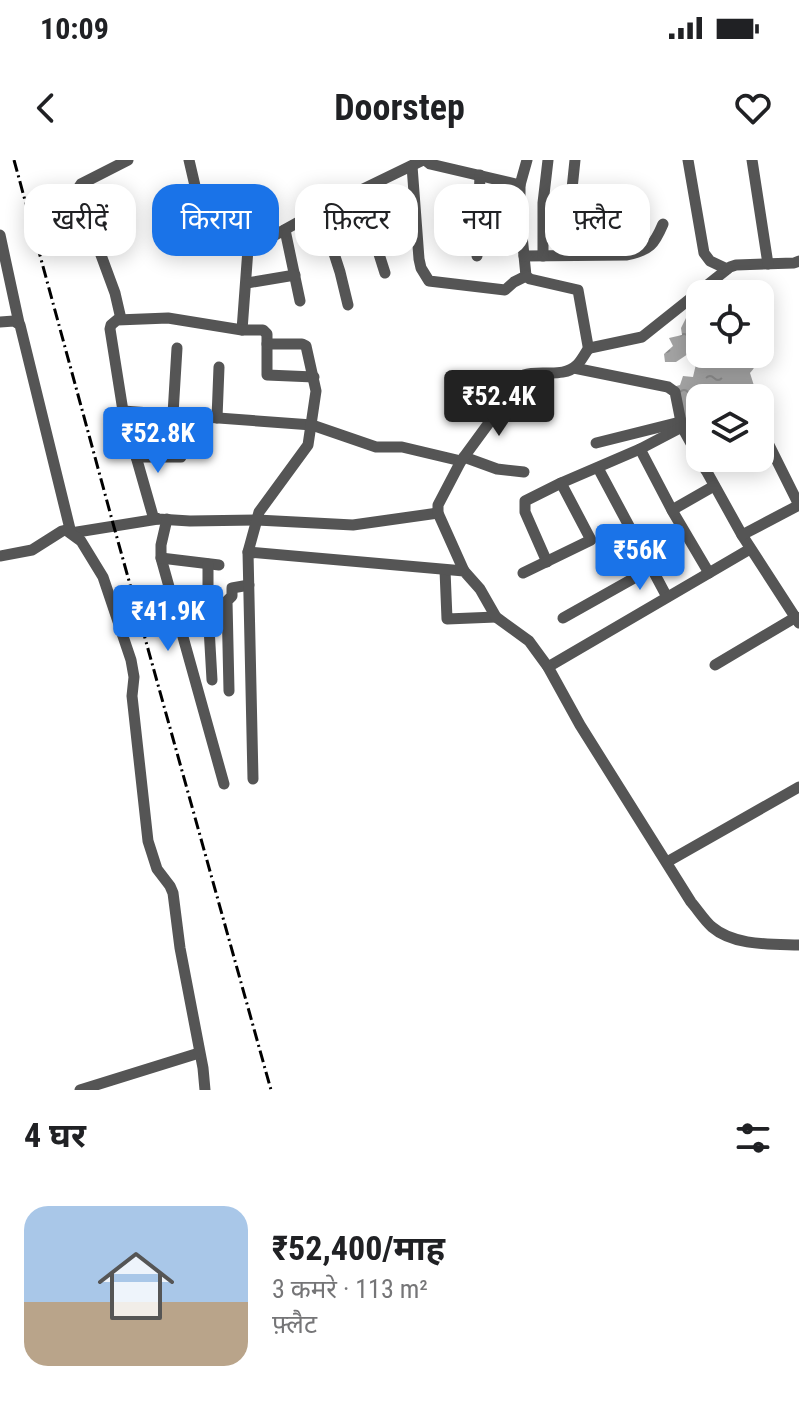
<!DOCTYPE html>
<html lang="hi">
<meta charset="utf-8">
<style>
body{margin:0;font-family:"Roboto Condensed","Noto Sans Devanagari",sans-serif;background:#f6f6f6;color:#202124;height:100vh;display:flex;flex-direction:column;font-size:30px;white-space:nowrap}
*{box-sizing:border-box;margin:0}
p{font-size:26px;color:#757577}
.icon{flex:none;width:44px;height:44px;fill:none;stroke:currentColor;stroke-width:2;stroke-linecap:round;stroke-linejoin:round}
.map{position:relative;height:930px;overflow:hidden}
.side{display:flex;flex-direction:column;background:#fff;flex:1}
.side>*{flex:none}
.guide{position:absolute;left:24px;top:24px;width:752px;height:72px;display:flex;gap:16px}
.tools{position:absolute;left:686px;top:120px;display:grid;gap:16px}
.tools a{display:grid;place-items:center;width:88px;height:88px;border-radius:16px;background:#fff;box-shadow:0 4px 20px #0003;font-size:40px}
.price{position:absolute;translate:-50% -68px;padding:0 18px;border-radius:8px;background:#1a73e8;color:#fff;font-size:26px;line-height:52px;filter:drop-shadow(0 2px 4px #0008)}
.price::after{content:'';position:absolute;left:50%;top:48px;width:24px;height:18px;margin-left:-12px;background:inherit;clip-path:polygon(0 0,100% 0,50% 100%)}
.price.on{background:#222;color:#fff}
ul{padding:0;list-style:none}
li{display:flex;align-items:center;gap:24px;height:200px;padding:0 24px}
li span{display:grid;place-items:center;flex:none;width:224px;height:160px;border-radius:24px;color:#555}
li>.icon{margin-inline-start:auto}
span .icon{width:96px;height:96px;fill:#fffc;stroke-width:1}
li b{font-size:34px}
h2{display:flex;justify-content:space-between;align-items:center;height:96px;padding:0 24px;font-size:34px}
.chip{padding:0 28px;border-radius:24px;background:#fff;box-shadow:0 4px 20px #0003;font-size:28px;line-height:72px}
.chip.on{background:#1a73e8;color:#fff}
.status{display:flex;justify-content:space-between;align-items:center;height:56px;padding:0 40px;background:#fff;direction:ltr}
.status svg{height:22px;fill:currentColor}
header{display:flex;justify-content:space-between;align-items:center;height:104px;padding:0 24px;background:#fff;font-size:36px;font-weight:700}
.map>svg:first-child{display:block}
.water{fill:url(#water-ripples)}
.lines{fill:none;stroke-linecap:round;stroke-linejoin:round}
.minor{stroke:#555;stroke-width:11}
.rail{stroke:#000;stroke-width:3;stroke-dasharray:12 4 2 4;stroke-linecap:butt}
</style>
<div class="status"><b>10:09</b><svg viewBox="0 0 49 12"><path d="M0 12V9h3v3zM5 12V6h3v6zM10 12V3h3v9zM15 12V0h3v12zM26 1h20v11H26zM47 4h2v5h-2z"/></svg></div>
<header><svg class="icon" aria-label="back" viewBox="0 0 24 24"><path d="M15 5l-7 7 7 7"/></svg>Doorstep<svg class="icon" aria-label="heart" viewBox="0 0 24 24"><path d="M12 20l-8-8c-3-5 5-10 8-4 3-6 11-1 8 4z"/></svg></header>
<div class="map">
<svg width="799" height="930" viewBox="0 0 799 930">
<defs>
<pattern id="water-ripples" width="26" height="14" patternUnits="userSpaceOnUse" patternTransform="scale(2)"><rect width="26" height="14" fill="#a3a3a3"/><path d="M2 4q2-2 4 0t4 0M15 11q2-2 4 0t4 0" fill="none" stroke="#8b8b8b"/></pattern>
</defs>
<rect width="100%" height="100%" fill="#fff"/>
<path class="water" d="M 700,140 L 700,194 L 760,194 L 760,150 L 766,156 C 766,176 764,197 750,213 L 756,232 L 750,238 L 700,238 L 700,264 L 691,271 L 683,273 L 674,237 L 662,230 L 680,225 L 683,216 L 693,217 L 696,204 L 688,194 L 676,202 L 665,202 L 664,194 L 673,186 L 669,178 L 682,175 L 681,168 L 691,148 Z"/>
<g class="lines">
<g class="minor">
<path d="M 189,0 L 209,86 L 213,89 L 252,88 L 320,50 L 423,0"/>
<path d="M 425,0 L 430,4 L 520,25 L 520,55 L 526,116 L 530,119 L 578,130 L 588,186 L 590,188 L 642,177 L 730,107 L 736,105 L 794,103 L 799,101"/>
<path d="M 688,0 L 704,93 L 710,101 L 727,109"/>
<path d="M 752,0 L 768,104"/>
<path d="M 412,6 L 419,99 L 421,108 L 429,121 L 505,130 L 514,122 L 526,116"/>
<path d="M 520,25 L 527,0"/>
<path d="M 572,29 L 575,0"/>
<path d="M 359,31 L 385,113"/>
<path d="M 320,50 L 340,112 L 348,145"/>
<path d="M 285,70 L 300,141"/>
<path d="M 0,75 L 19,163"/>
<path d="M 477,96 L 480,15"/>
<path d="M 524,96 L 627,95 C 650,90 654,85 663,64"/>
<path d="M 543,96 L 543,43 L 548,0"/>
<path d="M 247,123 L 295,115"/>
<path d="M 121,159 L 115,133 L 77,30 L 81,24 L 128,0"/>
<path d="M 0,162 L 14,161 L 20,165 L 71,373 L 158,359"/>
<path d="M 242,170 L 248,89"/>
<path d="M 574,208 L 668,227 L 675,232 L 682,267 L 742,375 L 799,463"/>
<path d="M 314,217 L 267,215 L 267,174 L 263,170 L 242,170 L 168,158 L 117,160 L 111,165 L 110,169 L 123,251 L 153,356 L 158,359 L 190,361 L 257,360 L 353,365 L 438,353"/>
<path d="M 452,220 L 510,233"/>
<path d="M 123,251 L 312,265 L 376,287 L 402,287 L 461,301"/>
<path d="M 173,254 L 177,188"/>
<path d="M 217,258 L 219,207"/>
<path d="M 760,267 L 799,345"/>
<path d="M 596,283 L 680,262"/>
<path d="M 640,289 L 673,352 L 709,413"/>
<path d="M 136,297 L 181,297"/>
<path d="M 464,297 L 497,309 L 524,312"/>
<path d="M 598,308 L 667,437"/>
<path d="M 705,309 L 724,298"/>
<path d="M 672,350 L 714,326"/>
<path d="M 167,359 L 161,385 L 161,398 L 224,624"/>
<path d="M 742,375 L 799,345"/>
<path d="M 248,392 L 259,352 L 308,285 L 316,231 L 306,186 L 302,184 L 267,184"/>
<path d="M 0,396 L 32,390 L 62,371 L 66,370 L 81,381 L 103,417 L 131,500 L 134,517 L 132,536 L 148,681 L 157,709 L 170,726 L 173,733 L 180,788 L 203,908 L 205,930"/>
<path d="M 161,398 L 219,405"/>
<path d="M 547,402 L 525,352 L 525,341 L 561,323 L 640,289 L 682,267"/>
<path d="M 208,404 L 208,450 L 212,520"/>
<path d="M 445,410 L 447,459 L 496,457"/>
<path d="M 464,411 L 438,353 L 438,345 L 461,301 L 524,215 C 541,209 563,219 577,205 C 582,200 585,193 589,188"/>
<path d="M 523,413 L 591,380 L 561,323"/>
<path d="M 563,458 L 652,408"/>
<path d="M 715,505 L 796,457"/>
<path d="M 548,507 L 750,389"/>
<path d="M 229,531 L 227,441 L 232,436 L 232,428 L 249,425"/>
<path d="M 253,619 L 248,392 L 464,411 L 480,429 L 496,457 L 529,481 L 548,507 L 580,565 L 691,742 C 698,750 704,760 712,767 C 734,786 771,784 799,785"/>
<path d="M 667,702 L 799,627"/>
<path d="M 80,930 L 199,893"/>
</g>
<path class="rail" d="M 14,0 L 114,367 L 271,930"/>
</g>
</svg>
<div class="tools">
<a><svg class="icon" aria-label="locate" viewBox="0 0 24 24"><circle cx="12" cy="12" r="6"/><path d="M12 2v4M12 18v4M2 12h4M18 12h4"/></svg></a>
<a><svg class="icon" aria-label="layers" viewBox="0 0 24 24"><path d="M12 4l9 5-9 5-9-5zM3 14l9 5 9-5"/></svg></a>
</div>
<b class="price on" style="left:499px;top:278px">₹52.4K</b>
<b class="price" style="left:158px;top:315px">₹52.8K</b>
<b class="price" style="left:640px;top:432px">₹56K</b>
<b class="price" style="left:168px;top:493px">₹41.9K</b>
<div class="guide">
<a class="chip">खरीदें</a>
<a class="chip on">किराया</a>
<a class="chip">फ़िल्टर</a>
<a class="chip">नया</a>
<a class="chip">फ़्लैट</a>
</div>
</div>
<section class="side">
<h2>4 घर<svg class="icon" aria-label="filters" viewBox="0 0 24 24"><path d="M4 7h16M4 17h16"/><circle cx="9" cy="7" r="2"/><circle cx="15" cy="17" r="2"/></svg></h2>
<ul>
<li><span style="background:linear-gradient(#a9c7e8 60%,#b9a48a 0)"><svg class="icon" aria-label="home" viewBox="0 0 24 24"><path d="M3 11l9-7 9 7M6 9v11h12V9"/></svg></span><div><b>₹52,400/माह</b><p>3 कमरे · 113 m²</p><p>फ़्लैट</p></div></li>
</ul>
</section>
